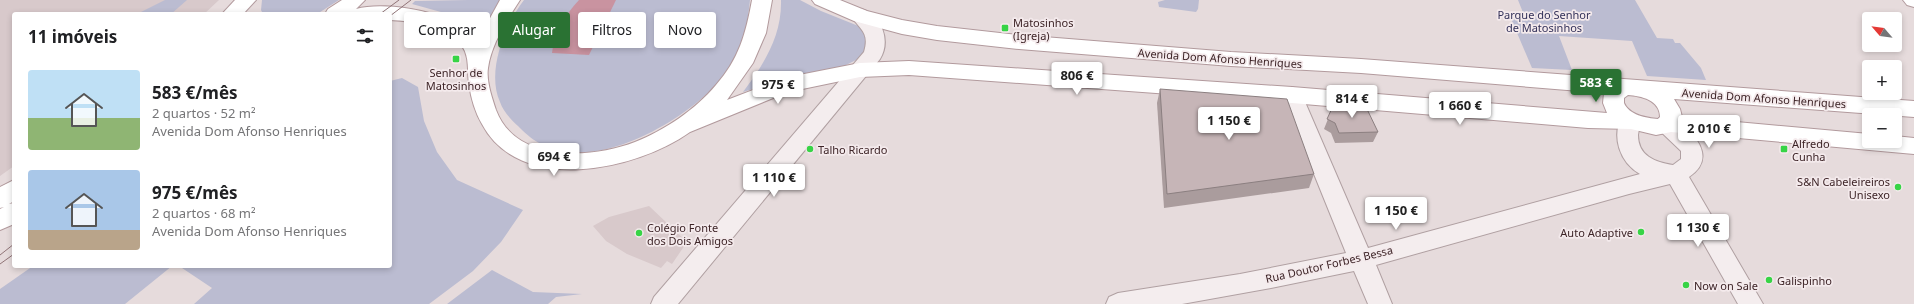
<!DOCTYPE html>
<html lang="pt">
<meta charset="utf-8">
<style>
body{margin:0;font-family:"Noto Sans",sans-serif;background:#f6f6f6;color:#202124;height:100vh;display:flex;flex-direction:column;font-size:15px;white-space:nowrap}
*{box-sizing:border-box;margin:0}
p{font-size:13px;color:#757577}
.icon{flex:none;width:22px;height:22px;fill:none;stroke:currentColor;stroke-width:2;stroke-linecap:round;stroke-linejoin:round}
.map{position:relative;flex:1;overflow:hidden}
.details{position:absolute;left:12px;top:12px;width:380px;height:256px;display:flex;flex-direction:column;background:#fff;border-radius:4px;box-shadow:0 2px 6px #0003}
.details>*{flex:none}
.hud{position:absolute;left:404px;top:12px;width:380px;height:36px;display:flex;gap:8px}
.needle{width:26px;rotate:298deg}
.tools{position:absolute;left:1862px;top:12px;display:grid;gap:8px}
.tools a{display:grid;place-items:center;width:40px;height:40px;border-radius:4px;background:#fff;box-shadow:0 2px 6px #0003;font-size:20px}
.price{position:absolute;translate:-50% -34px;padding:0 9px;border-radius:4px;background:#fff;color:#222;font-size:13px;line-height:26px;filter:drop-shadow(0 1px 2px #0008)}
.price::after{content:'';position:absolute;left:50%;top:24px;width:12px;height:9px;margin-left:-6px;background:inherit;clip-path:polygon(0 0,100% 0,50% 100%)}
.price.active{background:#2a7233;color:#fff}
ul{padding:0;list-style:none}
li{display:flex;align-items:center;gap:12px;height:100px;padding:0 16px}
li span{display:grid;place-items:center;flex:none;width:112px;height:80px;border-radius:4px;color:#555}
li>.icon{margin-inline-start:auto}
span .icon{width:48px;height:48px;fill:#fffc;stroke-width:1}
li b{font-size:17px}
h2{display:flex;justify-content:space-between;align-items:center;height:48px;padding:0 16px;font-size:17px}
.pill{padding:0 14px;border-radius:4px;background:#fff;box-shadow:0 2px 6px #0003;font-size:14px;line-height:36px}
.pill.active{background:#2a7233;color:#fff}
.map>svg:first-child{display:block}
.built{fill:#d8c9cb}
.green{fill:#bbbcd1}
.water{fill:#c993a0}
.lines{fill:none;stroke-linecap:round;stroke-linejoin:round}
.minor-casing{stroke:#b0a0a2;stroke-width:2}
.major-casing{stroke:#b29a9d;stroke-width:2}
.minor{fill:#f4edee;fill-rule:evenodd}
.major{fill:#fff;fill-rule:evenodd}
.tram{stroke:#907477;stroke-width:1}
.wall{fill:#aa9c9d}
.building{fill:#c6b5b7;stroke:#8b7f80}
.poi-dot{fill:#37d446;stroke:#f4eaec;stroke-width:1.5}
.labels{text-anchor:middle;dominant-baseline:central;stroke-width:3.5;stroke-linejoin:round;paint-order:stroke}
.park-label{font-size:11px;fill:#333159;stroke:#f4eaec}
.poi-label{font-size:11px;fill:#3d2427;stroke:#f4eaec;text-anchor:start}
.street-label{font-size:11px;fill:#3d2427;stroke:#f4eaec}
</style>
<div class="map">
<svg width="1914" height="304" viewBox="0 0 1914 304">
<rect width="100%" height="100%" fill="#e6dbdc"/>
<g class="built">
<path d="M 0,0 L 219,0 L 204,14 L 14,14 L 14,166 L 0,176 Z"/>
<path d="M 649,206 L 687,242 L 672,264 L 667,261 L 661,268 L 627,254 L 606,241 L 593,226 L 609,217 Z"/>
</g>
<g class="green">
<path d="M 165,0 L 187,0 L 171,14 L 137,14 Z"/>
<path d="M 262,0 L 339,0 L 317,14 L 263,14 L 261,10 Z"/>
<path d="M 468,0 L 503,0 L 483,33 L 459,17 L 412,4 L 415,1 Z"/>
<path d="M 524,0 L 750,0 C 748,19 745,41 736,59 C 709,107 618,163 562,151 C 541,146 533,141 518,126 C 511,120 503,111 500,102 C 486,71 505,25 524,0 Z"/>
<path d="M 781,0 L 800,0 L 821,11 L 861,27 L 868,38 L 864,53 L 856,60 L 844,66 L 780,81 L 743,92 C 764,64 782,36 781,0 Z"/>
<path d="M 1165,0 L 1199,0 L 1198,9 L 1196,12 L 1159,7 L 1158,2 Z"/>
<path d="M 1518,0 L 1635,0 L 1657,38 L 1673,39 L 1675,43 L 1680,43 L 1701,68 L 1706,80 L 1647,76 L 1632,41 L 1559,36 L 1572,70 L 1532,68 L 1509,14 L 1524,15 Z"/>
<path d="M 402,78 L 418,87 L 424,121 L 437,152 L 457,180 L 523,210 L 501,242 L 473,271 L 429,304 L 194,304 L 212,288 L 179,266 L 390,266 L 390,81 Z"/>
<path d="M 33,266 L 172,266 L 125,304 L 0,304 L 0,289 Z"/>
<path d="M 492,270 L 533,292 L 582,294 L 556,297 L 548,304 L 447,304 Z"/>
</g>
<path class="water" d="M 579,0 L 616,0 L 589,55 L 552,53 C 554,33 565,15 579,0 Z"/>
<g class="lines">
<defs>
<g id="minor">
<path d="M 861,9 C 882,15 891,41 880,59 L 678,304 L 651,304 L 654,297 L 864,52 C 870,32 860,30 851,16 L 854,11 Z"/>
<path d="M 1292,87 L 1299,90 L 1302,95 L 1368,248 L 1640,174 C 1620,163 1611,137 1622,116 L 1630,114 L 1638,116 C 1642,123 1639,127 1638,135 C 1638,156 1655,162 1673,165 L 1681,159 L 1681,151 L 1659,130 L 1656,124 L 1659,118 C 1662,118 1665,116 1668,117 C 1675,117 1679,122 1684,126 C 1701,141 1713,161 1689,177 L 1763,304 L 1738,304 L 1670,184 L 1629,194 L 1376,265 L 1392,304 L 1368,304 L 1354,271 L 1271,288 L 1182,304 L 1106,304 L 1109,297 L 1118,293 L 1240,274 L 1346,253 L 1282,95 L 1285,90 Z"/>
</g>
<g id="major">
<path d="M 235,0 L 256,0 L 243,14 L 222,14 Z"/>
<path d="M 342,0 L 365,0 L 356,9 C 387,0 458,13 478,40 L 500,0 L 520,0 C 507,20 491,45 488,68 C 486,81 492,98 496,110 C 516,163 591,159 635,142 C 665,130 695,110 716,85 C 739,59 746,33 752,0 L 772,0 L 766,33 L 753,63 L 727,100 L 784,78 L 860,63 L 909,61 L 1292,87 L 1607,113 L 1603,103 L 1604,93 L 1361,73 L 1231,66 L 1019,49 L 937,40 L 902,34 L 854,21 L 815,4 L 812,0 L 840,0 L 867,11 L 902,20 L 937,26 L 1019,35 L 1231,52 L 1361,59 L 1914,101 L 1914,117 L 1674,99 L 1680,109 L 1682,117 L 1869,134 L 1869,141 L 1895,141 L 1895,136 L 1914,138 L 1914,154 L 1671,132 L 1656,135 L 1631,129 L 1588,128 L 1292,103 L 909,75 L 860,77 L 788,92 L 690,132 C 637,170 520,196 482,124 C 475,112 471,98 469,84 C 467,72 470,57 462,46 C 446,25 414,21 390,20 L 390,14 L 350,14 L 352,12 L 348,14 L 325,14 L 328,9 ZM 1628,95 C 1641,96 1660,100 1660,117 L 1658,119 C 1646,118 1629,115 1624,103 L 1624,98 Z"/>
<path d="M 1903,0 L 1914,0 L 1914,7 L 1907,5 Z"/>
<path d="M 14,180 L 14,201 L 9,204 L 14,203 L 14,224 L 0,230 L 0,209 L 4,207 L 0,208 L 0,187 Z"/>
</g>
</defs>
<use href="#minor" class="minor-casing"/>
<use href="#major" class="major-casing"/>
<use href="#minor" class="minor"/>
<use href="#major" class="major"/>
<g class="tram">
<path d="M 380,14 L 399,0"/>
<path d="M 390,16 L 411,0"/>
<path d="M 0,255 L 14,244"/>
<path d="M 0,264 L 14,254"/>
</g>
</g>
<g class="wall">
<path d="M 1160,89 L 1314,174 L 1309,188 L 1164,208 L 1157,103 Z"/>
<path d="M 1334,104 L 1378,132 L 1373,142 L 1335,143 L 1331,133 L 1324,129 Z"/>
</g>
<g class="building">
<path d="M 1160,89 L 1287,99 L 1314,174 L 1167,194 Z"/>
<path d="M 1334,104 L 1366,107 L 1378,132 L 1339,133 L 1335,123 L 1327,119 Z"/>
</g>
<g class="poi-dot">
<rect x="1001" y="24" width="8" height="8" rx="2"/>
<rect x="452" y="55" width="8" height="8" rx="2"/>
<circle cx="810" cy="149" r="4"/>
<rect x="1780" y="145" width="8" height="8" rx="2"/>
<circle cx="1898" cy="187" r="4"/>
<circle cx="1641" cy="232" r="4"/>
<circle cx="639" cy="233" r="4"/>
<circle cx="1769" cy="280" r="4"/>
<circle cx="1686" cy="285" r="4"/>
</g>
<g class="labels">
<g class="park-label">
<text x="1544" y="14">Parque do Senhor<tspan x="1544" dy="13">de Matosinhos</tspan></text>
</g>
<g class="poi-label">
<text x="1013" y="22">Matosinhos<tspan x="1013" dy="13">(Igreja)</tspan></text>
<text x="456" y="72" text-anchor="middle">Senhor de<tspan x="456" dy="13">Matosinhos</tspan></text>
<text x="1792" y="143">Alfredo<tspan x="1792" dy="13">Cunha</tspan></text>
<text x="818" y="149">Talho Ricardo</text>
<text x="1890" y="181" text-anchor="end">S&amp;N Cabeleireiros<tspan x="1890" dy="13">Unisexo</tspan></text>
<text x="647" y="227">Colégio Fonte<tspan x="647" dy="13">dos Dois Amigos</tspan></text>
<text x="1633" y="232" text-anchor="end">Auto Adaptive</text>
<text x="1777" y="280">Galispinho</text>
<text x="1694" y="285">Now on Sale</text>
</g>
<g class="street-label">
<text transform="translate(1220 58) rotate(4)">Avenida Dom Afonso Henriques</text>
<text transform="translate(1764 98) rotate(4)">Avenida Dom Afonso Henriques</text>
<text transform="translate(1329 264) rotate(-13)">Rua Doutor Forbes Bessa</text>
</g>
</g>
</svg>
<div class="tools">
<a><svg class="needle" viewBox="-14 -14 28 28"><path d="M0-13l5 13h-10z" fill="#e53935"/><path d="M0 13l5-13h-10z" fill="#757577"/></svg></a>
<a>+</a>
<a>−</a>
</div>
<b class="price" style="left:1077px;top:96px">806 €</b>
<b class="price active" style="left:1596px;top:103px">583 €</b>
<b class="price" style="left:778px;top:105px">975 €</b>
<b class="price" style="left:1352px;top:119px">814 €</b>
<b class="price" style="left:1460px;top:126px">1 660 €</b>
<b class="price" style="left:1229px;top:141px">1 150 €</b>
<b class="price" style="left:1709px;top:149px">2 010 €</b>
<b class="price" style="left:554px;top:177px">694 €</b>
<b class="price" style="left:774px;top:198px">1 110 €</b>
<b class="price" style="left:1396px;top:231px">1 150 €</b>
<b class="price" style="left:1698px;top:248px">1 130 €</b>
<div class="hud">
<a class="pill">Comprar</a>
<a class="pill active">Alugar</a>
<a class="pill">Filtros</a>
<a class="pill">Novo</a>
</div>
<section class="details">
<h2>11 imóveis<svg class="icon" aria-label="filters" viewBox="0 0 24 24"><path d="M4 7h16M4 17h16"/><circle cx="9" cy="7" r="2"/><circle cx="15" cy="17" r="2"/></svg></h2>
<ul>
<li><span style="background:linear-gradient(#bfe0f5 60%,#8fb573 0)"><svg class="icon" aria-label="home" viewBox="0 0 24 24"><path d="M3 11l9-7 9 7M6 9v11h12V9"/></svg></span><div><b>583 €/mês</b><p>2 quartos · 52 m²</p><p>Avenida Dom Afonso Henriques</p></div></li>
<li><span style="background:linear-gradient(#a9c7e8 75%,#b9a48a 0)"><svg class="icon" aria-label="home" viewBox="0 0 24 24"><path d="M3 11l9-7 9 7M6 9v11h12V9"/></svg></span><div><b>975 €/mês</b><p>2 quartos · 68 m²</p><p>Avenida Dom Afonso Henriques</p></div></li>
</ul>
</section>
</div>
